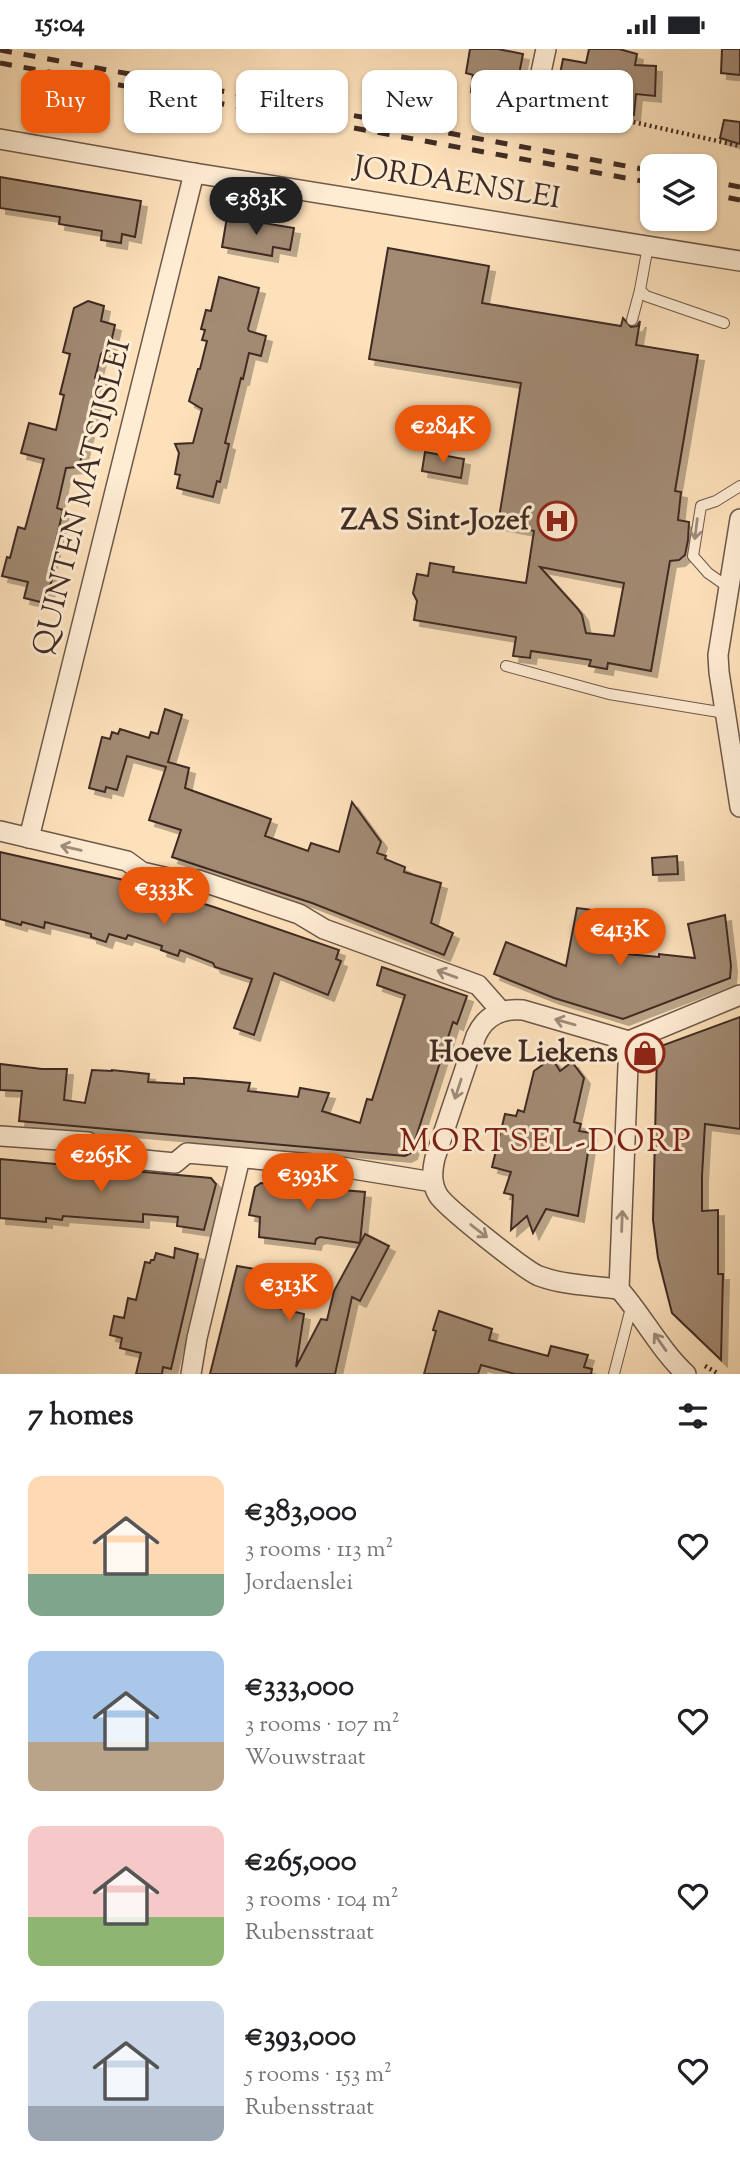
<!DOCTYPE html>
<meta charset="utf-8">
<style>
body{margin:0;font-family:"Sorts Mill Goudy",serif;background:#f6f6f6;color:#202124;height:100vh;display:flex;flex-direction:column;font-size:26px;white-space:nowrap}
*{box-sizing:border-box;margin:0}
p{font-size:23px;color:#757577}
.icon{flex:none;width:38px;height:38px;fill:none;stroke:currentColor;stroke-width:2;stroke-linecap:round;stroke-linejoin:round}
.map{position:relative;height:1325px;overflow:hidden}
.side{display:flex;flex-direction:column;background:#fff;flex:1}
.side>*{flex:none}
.top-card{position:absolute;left:21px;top:21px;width:698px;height:63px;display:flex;gap:14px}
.controls{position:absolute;left:640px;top:105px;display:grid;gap:14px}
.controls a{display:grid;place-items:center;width:77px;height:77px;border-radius:14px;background:#fff;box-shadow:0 2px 5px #0004;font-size:35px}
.price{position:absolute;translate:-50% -60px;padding:0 16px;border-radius:24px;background:#ea580c;color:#fff;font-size:23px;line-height:46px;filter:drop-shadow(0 2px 4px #0008)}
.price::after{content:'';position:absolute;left:50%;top:42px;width:21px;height:16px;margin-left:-10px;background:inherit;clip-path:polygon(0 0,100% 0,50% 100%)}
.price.on{background:#222;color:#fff}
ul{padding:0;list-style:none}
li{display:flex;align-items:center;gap:21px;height:175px;padding:0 28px}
li span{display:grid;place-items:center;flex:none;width:196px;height:140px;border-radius:14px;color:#555}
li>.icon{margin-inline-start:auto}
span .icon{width:84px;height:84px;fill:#fffc;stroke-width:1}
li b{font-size:30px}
h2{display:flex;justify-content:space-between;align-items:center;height:84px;padding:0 28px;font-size:30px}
.pill{padding:0 24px;border-radius:14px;background:#fff;box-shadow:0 2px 5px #0004;font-size:24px;line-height:63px}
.pill.on{background:#ea580c;color:#fff}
.status{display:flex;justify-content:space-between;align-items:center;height:49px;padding:0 35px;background:#fff;direction:ltr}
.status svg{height:19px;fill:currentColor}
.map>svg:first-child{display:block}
.building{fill:#a28a73;stroke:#3f2b24;stroke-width:2;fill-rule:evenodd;filter:url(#shadow)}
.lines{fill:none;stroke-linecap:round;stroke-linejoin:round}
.service-casing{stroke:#6e584a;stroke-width:12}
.minor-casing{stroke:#6e584a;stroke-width:22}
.path{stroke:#3f2b24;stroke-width:4.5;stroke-dasharray:2 3.5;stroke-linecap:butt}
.service{stroke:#feecd3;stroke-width:10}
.minor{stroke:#feecd3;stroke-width:19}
.rail{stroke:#3f2b24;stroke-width:5;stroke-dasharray:12 12;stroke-linecap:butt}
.oneway{stroke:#9e8c7c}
.labels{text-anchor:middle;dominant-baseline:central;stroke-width:6;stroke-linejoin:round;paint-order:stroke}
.street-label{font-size:30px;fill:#3f2b24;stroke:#feecd3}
.poi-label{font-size:30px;font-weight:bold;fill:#3f2b24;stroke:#feecd3;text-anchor:end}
.quarter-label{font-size:33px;letter-spacing:2px;fill:#7a1f14;stroke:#feecd3}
</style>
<div class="status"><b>15:04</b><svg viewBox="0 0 49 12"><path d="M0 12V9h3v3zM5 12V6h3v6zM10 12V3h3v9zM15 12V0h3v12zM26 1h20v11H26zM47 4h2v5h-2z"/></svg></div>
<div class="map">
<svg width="740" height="1325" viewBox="0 0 740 1325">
<defs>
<filter id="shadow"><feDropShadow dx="6" dy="6" stdDeviation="0" flood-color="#0004"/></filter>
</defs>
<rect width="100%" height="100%" fill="#fde1bb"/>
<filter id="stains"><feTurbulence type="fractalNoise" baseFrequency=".00286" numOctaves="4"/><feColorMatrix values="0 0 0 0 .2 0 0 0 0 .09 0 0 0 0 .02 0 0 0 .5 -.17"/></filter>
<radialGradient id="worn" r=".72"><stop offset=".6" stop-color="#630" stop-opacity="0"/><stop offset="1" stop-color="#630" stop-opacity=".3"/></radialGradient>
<g class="building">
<path d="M 470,0 L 498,0 L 523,5 L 514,51 L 471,43 L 473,26 L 466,24 Z"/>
<path d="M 589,0 L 619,0 L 637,5 L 635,16 L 656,17 L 655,47 L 636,45 L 634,66 L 604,57 L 604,59 L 555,50 L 563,10 L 586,14 Z"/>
<path d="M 722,0 L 740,0 L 740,26 L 721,24 Z"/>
<path d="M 724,71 L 740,73 L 740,95 L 720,89 Z"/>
<path d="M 0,128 L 141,152 L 135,188 L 122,185 L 121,194 L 101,191 L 102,182 L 59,175 L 60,168 L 0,159 Z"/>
<path d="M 227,168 L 294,179 L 290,201 L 273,198 L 272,207 L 222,198 Z"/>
<path d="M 388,199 L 489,217 L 482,254 L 621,277 L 623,269 L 631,278 L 637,277 L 640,272 L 636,296 L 698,306 L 675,442 L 681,443 L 678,471 L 689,473 L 688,491 L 685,506 L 679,511 L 670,512 L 651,622 L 608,614 L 607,620 L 589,617 L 591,611 L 531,602 L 530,609 L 513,607 L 516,588 L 414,571 L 417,552 L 413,544 L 417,525 L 428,527 L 430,514 L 454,518 L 453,523 L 526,534 L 534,482 L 498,475 L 521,334 L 369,310 ZM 540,518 L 624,534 L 614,587 L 586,584 L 582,566 L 578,560 Z"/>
<path d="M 219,228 L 259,239 L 248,280 L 249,282 L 266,287 L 261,307 L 249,304 L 243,330 L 241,329 L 225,394 L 229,395 L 220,433 L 217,432 L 213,448 L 177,439 L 180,426 L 175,425 L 179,404 L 175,395 L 193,394 L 202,360 L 189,352 L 198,320 L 200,320 L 207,292 L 202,291 L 205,281 L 201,280 L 206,261 L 211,262 Z"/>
<path d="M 88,252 L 104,257 L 101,272 L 115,276 L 110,298 L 101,305 L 95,329 L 101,330 L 79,418 L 66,419 L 57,459 L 63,461 L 50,518 L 55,520 L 45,554 L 24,549 L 28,533 L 2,527 L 7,508 L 10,509 L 18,478 L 25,480 L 44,410 L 21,404 L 29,374 L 56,381 L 64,346 L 60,345 L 70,305 L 63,303 L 74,259 Z"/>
<path d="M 425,403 L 464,410 L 461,429 L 422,422 Z"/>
<path d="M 165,660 L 182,666 L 168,713 L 189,719 L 185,739 L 271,770 L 265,787 L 308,802 L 311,794 L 339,803 L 352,753 L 381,793 L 377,804 L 386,807 L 385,810 L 405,818 L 404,823 L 441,834 L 431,874 L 453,884 L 444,906 L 312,854 L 172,808 L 181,781 L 149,771 L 166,718 L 127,707 L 117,741 L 106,738 L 105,743 L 89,739 L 102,688 L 110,690 L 112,683 L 118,685 L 120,680 L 149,689 L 151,683 L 158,685 Z"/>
<path d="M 0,803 L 137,834 L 214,858 L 339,901 L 336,910 L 341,912 L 328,946 L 274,924 L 254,986 L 234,979 L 252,930 L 215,918 L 213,914 L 180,901 L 178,907 L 161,901 L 162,897 L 128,886 L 126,890 L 109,885 L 106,893 L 91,888 L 91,885 L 45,873 L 44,879 L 22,873 L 21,876 L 0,870 Z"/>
<path d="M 677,807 L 678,825 L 653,826 L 652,809 Z"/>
<path d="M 577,859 L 607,863 L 607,877 L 615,877 L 616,904 L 659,908 L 659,905 L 695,909 L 688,875 L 725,866 L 731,917 L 730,929 L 623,970 L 554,949 L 494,925 L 506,893 L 566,917 Z"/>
<path d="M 382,918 L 467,947 L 457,975 L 453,973 L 411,1104 L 405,1107 L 19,1072 L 22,1042 L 0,1041 L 0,1015 L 42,1020 L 67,1020 L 64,1051 L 85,1054 L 92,1021 L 112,1022 L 112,1021 L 149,1025 L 148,1033 L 184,1035 L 184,1029 L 194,1029 L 250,1034 L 248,1042 L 266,1044 L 298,1048 L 300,1039 L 329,1044 L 322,1062 L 360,1074 L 367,1050 L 372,1051 L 405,946 L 377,936 Z"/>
<path d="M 740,968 L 740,1080 L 705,1075 L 702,1127 L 702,1162 L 718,1161 L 718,1225 L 723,1225 L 721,1311 L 672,1264 L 658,1209 L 653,1171 L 657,1003 L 661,997 Z"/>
<path d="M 552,1009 L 560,1022 L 572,1013 L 584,1029 L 574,1073 L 581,1075 L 579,1082 L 591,1084 L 578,1167 L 546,1160 L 533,1184 L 527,1167 L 511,1181 L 513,1146 L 504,1144 L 511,1123 L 492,1118 L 505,1065 L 516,1067 L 518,1061 L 524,1063 L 534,1022 Z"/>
<path d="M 0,1110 L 211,1129 L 216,1135 L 204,1181 L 177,1177 L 178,1168 L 143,1165 L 143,1173 L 63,1167 L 62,1171 L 46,1169 L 46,1173 L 0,1169 Z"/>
<path d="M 261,1134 L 365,1143 L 360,1194 L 320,1188 L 316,1190 L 315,1195 L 259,1188 L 260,1168 L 249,1166 L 255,1138 Z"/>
<path d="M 365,1185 L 389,1197 L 360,1252 L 352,1248 L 335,1325 L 210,1325 L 237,1217 L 261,1221 L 257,1234 L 282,1241 L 278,1259 L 304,1265 L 296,1318 L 321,1270 L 327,1271 L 334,1242 Z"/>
<path d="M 175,1199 L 198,1205 L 171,1320 L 163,1318 L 162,1325 L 136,1325 L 141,1304 L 120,1299 L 122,1289 L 110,1286 L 114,1267 L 124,1269 L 128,1249 L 136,1251 L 145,1213 L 150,1214 L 151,1211 L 154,1211 L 156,1204 L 174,1209 Z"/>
<path d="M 439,1262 L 492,1280 L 489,1291 L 548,1307 L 551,1297 L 588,1306 L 584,1318 L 592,1320 L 591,1325 L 515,1325 L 481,1316 L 478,1325 L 424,1325 L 436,1282 L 433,1281 Z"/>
</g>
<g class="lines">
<defs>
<g id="service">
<path d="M 648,197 L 640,241 L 646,247 L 724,274"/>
<path d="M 632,271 L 640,241"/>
<path d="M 728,538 L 708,524 L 693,507 L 701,457 L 716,452 L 740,437"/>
<path d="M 506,617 L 609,645 L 725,664"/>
<path d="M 614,1325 L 632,1255"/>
</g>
<g id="minor">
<path d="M 535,51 L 546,0"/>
<path d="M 0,90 L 194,124 L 740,212"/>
<path d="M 740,470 L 718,606 L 719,623 L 740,758"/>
<path d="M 0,782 L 127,812 L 142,823 L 177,831 L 198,831 L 299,865 L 324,880 L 478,936 L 501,962"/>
<path d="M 29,789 L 194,124"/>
<path d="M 629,992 L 619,1240 C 643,1267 660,1301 686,1325"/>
<path d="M 0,1087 L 88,1093 L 103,1107 L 175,1114 L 187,1104 L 335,1117 L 433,1133"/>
<path d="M 619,1240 C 593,1237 563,1236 539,1227 C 526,1222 445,1158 438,1146 C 431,1134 432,1122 435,1109 L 476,987 C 485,967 501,959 523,961 L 629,992 L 740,946"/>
<path d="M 191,1325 L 197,1289 L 240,1109"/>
</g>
</defs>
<use href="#service" class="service-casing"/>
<use href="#minor" class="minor-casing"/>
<g class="path">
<path d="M 553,55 L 740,97"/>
<path d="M 705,1317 L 719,1325"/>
</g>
<use href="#service" class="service"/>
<use href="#minor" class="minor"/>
<g class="rail">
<path d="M 0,1 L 653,122"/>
<path d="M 0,14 L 653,134"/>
<path d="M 705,131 L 740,138"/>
<path d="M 705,144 L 740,151"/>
</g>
</g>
<defs><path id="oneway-shaft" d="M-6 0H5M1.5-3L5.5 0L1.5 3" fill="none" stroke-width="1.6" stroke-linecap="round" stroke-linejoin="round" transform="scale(1.75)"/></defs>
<g class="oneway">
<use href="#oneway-shaft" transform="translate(696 480) rotate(97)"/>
<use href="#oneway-shaft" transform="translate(71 799) rotate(-167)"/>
<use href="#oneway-shaft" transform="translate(447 925) rotate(-160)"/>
<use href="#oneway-shaft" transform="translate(565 973) rotate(-164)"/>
<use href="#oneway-shaft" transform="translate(458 1040) rotate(108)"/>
<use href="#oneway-shaft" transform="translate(622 1172) rotate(-88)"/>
<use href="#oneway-shaft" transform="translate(479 1182) rotate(38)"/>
<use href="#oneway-shaft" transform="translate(660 1293) rotate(-125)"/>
</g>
<defs>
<symbol id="hospital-ring" viewBox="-11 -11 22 22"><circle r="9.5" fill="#feecd3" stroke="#8f2418" stroke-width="1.5"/><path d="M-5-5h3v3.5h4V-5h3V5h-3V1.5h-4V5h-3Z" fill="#8f2418"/></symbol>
<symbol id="shop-ring" viewBox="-11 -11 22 22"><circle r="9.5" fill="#feecd3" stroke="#8f2418" stroke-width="1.5"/><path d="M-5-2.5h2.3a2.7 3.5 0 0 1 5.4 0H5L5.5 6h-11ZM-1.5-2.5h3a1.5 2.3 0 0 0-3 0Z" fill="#8f2418"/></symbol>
</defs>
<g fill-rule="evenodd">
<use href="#hospital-ring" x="535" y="450" width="44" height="44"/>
<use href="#shop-ring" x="623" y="982" width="44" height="44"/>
</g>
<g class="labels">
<g class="street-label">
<text transform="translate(457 135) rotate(9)">JORDAENSLEI</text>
<text transform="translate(83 449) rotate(-76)">QUINTEN MATSIJSLEI</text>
</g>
<g class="poi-label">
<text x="530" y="472">ZAS Sint-Jozef</text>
<text x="618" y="1004">Hoeve Liekens</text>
</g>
<g class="quarter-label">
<text x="546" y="1094">MORTSEL-DORP</text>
</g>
</g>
<rect width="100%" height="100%" filter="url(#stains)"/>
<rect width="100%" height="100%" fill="url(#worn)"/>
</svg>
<div class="controls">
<a><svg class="icon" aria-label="layers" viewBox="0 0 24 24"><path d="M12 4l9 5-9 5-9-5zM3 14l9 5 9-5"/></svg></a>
</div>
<b class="price on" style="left:256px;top:188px">€383K</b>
<b class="price" style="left:443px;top:416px">€284K</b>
<b class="price" style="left:164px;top:878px">€333K</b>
<b class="price" style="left:620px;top:919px">€413K</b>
<b class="price" style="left:101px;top:1145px">€265K</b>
<b class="price" style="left:308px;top:1164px">€393K</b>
<b class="price" style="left:289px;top:1274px">€313K</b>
<div class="top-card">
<a class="pill on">Buy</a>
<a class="pill">Rent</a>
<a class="pill">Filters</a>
<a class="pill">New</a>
<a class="pill">Apartment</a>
</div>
</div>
<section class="side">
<h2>7 homes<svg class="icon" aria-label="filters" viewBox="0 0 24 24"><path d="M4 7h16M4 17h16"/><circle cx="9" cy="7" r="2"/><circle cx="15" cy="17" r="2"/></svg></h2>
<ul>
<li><span style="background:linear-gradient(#ffd9b3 70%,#7fa58c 0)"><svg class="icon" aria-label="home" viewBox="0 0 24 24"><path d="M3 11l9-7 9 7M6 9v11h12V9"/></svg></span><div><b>€383,000</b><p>3 rooms · 113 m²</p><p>Jordaenslei</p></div><svg class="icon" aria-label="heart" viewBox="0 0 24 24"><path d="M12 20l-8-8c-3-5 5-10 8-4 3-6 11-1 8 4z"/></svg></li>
<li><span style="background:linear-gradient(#a9c7e8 65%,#b9a48a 0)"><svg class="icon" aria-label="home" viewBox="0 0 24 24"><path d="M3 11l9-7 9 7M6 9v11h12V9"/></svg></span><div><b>€333,000</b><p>3 rooms · 107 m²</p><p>Wouwstraat</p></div><svg class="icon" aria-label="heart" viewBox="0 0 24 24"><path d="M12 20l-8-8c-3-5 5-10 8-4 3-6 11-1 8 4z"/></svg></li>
<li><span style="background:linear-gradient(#f6c9c9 65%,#8fb573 0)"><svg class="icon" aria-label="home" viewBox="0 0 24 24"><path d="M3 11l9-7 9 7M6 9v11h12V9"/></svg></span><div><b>€265,000</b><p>3 rooms · 104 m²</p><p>Rubensstraat</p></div><svg class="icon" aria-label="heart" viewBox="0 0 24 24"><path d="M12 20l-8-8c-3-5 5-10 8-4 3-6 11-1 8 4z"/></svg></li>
<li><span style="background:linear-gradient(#c9d6e8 75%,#9aa5b1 0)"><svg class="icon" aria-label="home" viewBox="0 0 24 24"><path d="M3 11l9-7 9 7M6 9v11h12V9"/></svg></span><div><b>€393,000</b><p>5 rooms · 153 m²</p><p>Rubensstraat</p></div><svg class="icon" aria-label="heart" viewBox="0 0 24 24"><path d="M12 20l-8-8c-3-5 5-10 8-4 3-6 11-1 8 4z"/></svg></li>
</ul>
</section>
